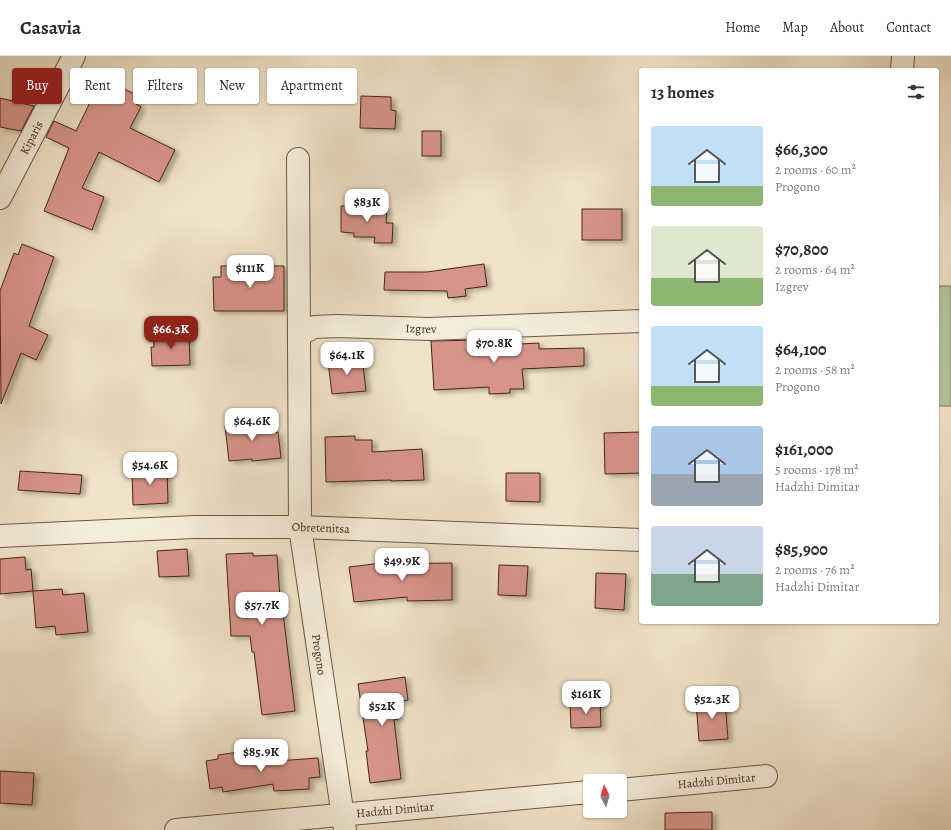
<!DOCTYPE html>
<meta charset="utf-8">
<style>
body{margin:0;font-family:Alegreya,serif;background:#f2f2f3;color:#2b2b33;height:100vh;display:flex;flex-direction:column;font-size:15px;white-space:nowrap}
*{box-sizing:border-box;margin:0}
p{font-size:13px;color:#7c7c81}
.icon{flex:none;width:22px;height:22px;fill:none;stroke:currentColor;stroke-width:2;stroke-linecap:round;stroke-linejoin:round}
.map{position:relative;flex:1;overflow:hidden}
.details{position:absolute;left:639px;top:12px;width:300px;height:556px;display:flex;flex-direction:column;background:#fff;border-radius:4px;box-shadow:0 1px 3px #0004}
.details>*{flex:none}
.guide{position:absolute;left:12px;top:12px;width:380px;height:36px;display:flex;gap:8px}
.needle{width:26px;rotate:355deg}
.fabs{position:absolute;left:583px;top:718px;display:grid;gap:8px}
.fabs a{display:grid;place-items:center;width:44px;height:44px;border-radius:4px;background:#fff;box-shadow:0 1px 3px #0004;font-size:20px}
.price{position:absolute;translate:-50% -34px;padding:0 9px;border-radius:8px;background:#fff;color:#222;font-size:13px;line-height:26px;filter:drop-shadow(0 1px 2px #0008)}
.price::after{content:'';position:absolute;left:50%;top:24px;width:12px;height:9px;margin-left:-6px;background:inherit;clip-path:polygon(0 0,100% 0,50% 100%)}
.price.current{background:#8f2418;color:#fff}
ul{padding:0;list-style:none}
li{display:flex;align-items:center;gap:12px;height:100px;padding:0 12px}
li span{display:grid;place-items:center;flex:none;width:112px;height:80px;border-radius:4px;color:#555}
li>.icon{margin-inline-start:auto}
span .icon{width:48px;height:48px;fill:#fffc;stroke-width:1}
li b{font-size:17px}
h2{display:flex;justify-content:space-between;align-items:center;height:48px;padding:0 12px;font-size:17px}
.tag{padding:0 14px;border-radius:4px;background:#fff;box-shadow:0 1px 3px #0004;font-size:14px;line-height:36px}
.tag.current{background:#8f2418;color:#fff}
header{display:flex;align-items:center;gap:24px;box-sizing:border-box;height:56px;padding:0 20px;background:#fff;border-bottom:1px solid #e1e1e2}
header strong{font-size:19px}
nav{display:flex;gap:22px;margin-inline-start:auto;font-size:14px}
.map>svg:first-child{display:block}
.green{fill:#b3c59b;stroke:#7a7655}
.building{fill:#d8948a;stroke:#42280f;filter:url(#shadow)}
.lines{fill:none;stroke-linecap:round;stroke-linejoin:round}
.minor-casing{stroke:#6e573e;stroke-width:24}
.minor{stroke:#f5eddc;stroke-width:22}
.labels{text-anchor:middle;dominant-baseline:central;stroke-width:4;stroke-linejoin:round;paint-order:stroke}
.street-label{font-size:12px;fill:#42280f;stroke:#f5eddc}
</style>
<header>
<strong>Casavia</strong>
<nav><a>Home</a><a>Map</a><a>About</a><a>Contact</a></nav>
</header>
<div class="map">
<svg width="951" height="774" viewBox="0 0 951 774">
<defs>
<filter id="shadow"><feDropShadow dx="4.5" dy="2.5" stdDeviation="2" flood-color="#0004"/></filter>
</defs>
<rect width="100%" height="100%" fill="#f0e3c9"/>
<filter id="stains"><feTurbulence type="fractalNoise" baseFrequency=".005" numOctaves="4"/><feColorMatrix values="0 0 0 0 .2 0 0 0 0 .09 0 0 0 0 .02 0 0 0 .5 -.17"/></filter>
<radialGradient id="worn" r=".72"><stop offset=".6" stop-color="#630" stop-opacity="0"/><stop offset="1" stop-color="#630" stop-opacity=".3"/></radialGradient>
<rect class="green" x="937" y="230" width="14" height="120"/>
<g class="building">
<path d="M 102,22 L 140,41 L 136,48 L 141,51 L 130,72 L 175,94 L 159,126 L 99,96 L 82,132 L 104,141 L 92,174 L 44,155 L 69,92 L 46,81 L 54,65 L 76,75 Z"/>
<path d="M 361,40 L 391,41 L 391,54 L 396,55 L 395,73 L 360,72 Z"/>
<path d="M 0,42 L 34,50 L 21,75 L 0,71 Z"/>
<rect x="422" y="75" width="19" height="25"/>
<path d="M 341,150 L 387,151 L 386,167 L 393,167 L 392,187 L 374,187 L 375,181 L 354,181 L 354,177 L 341,176 Z"/>
<rect x="582" y="153" width="40" height="31"/>
<path d="M 22,188 L 54,201 L 29,270 L 48,279 L 36,304 L 21,297 L 1,348 L 0,235 L 14,197 L 18,199 Z"/>
<path d="M 484,208 L 487,230 L 465,233 L 466,240 L 448,242 L 447,235 L 384,234 L 385,216 L 427,216 Z"/>
<path d="M 221,210 L 284,210 L 284,255 L 214,255 L 213,221 L 221,221 Z"/>
<path d="M 189,277 L 190,309 L 152,310 L 151,291 L 154,291 L 153,279 Z"/>
<path d="M 481,284 L 482,290 L 539,287 L 539,293 L 584,292 L 584,310 L 522,313 L 524,333 L 510,333 L 510,337 L 489,338 L 489,331 L 434,334 L 431,285 Z"/>
<path d="M 362,301 L 366,335 L 332,338 L 328,305 Z"/>
<path d="M 266,365 L 268,377 L 278,376 L 281,402 L 252,405 L 252,403 L 229,405 L 225,370 Z"/>
<path d="M 641,376 L 641,417 L 605,418 L 604,377 Z"/>
<path d="M 355,380 L 355,384 L 372,384 L 372,396 L 422,393 L 424,424 L 391,425 L 391,424 L 326,426 L 325,381 Z"/>
<path d="M 167,412 L 168,447 L 133,449 L 132,413 Z"/>
<path d="M 20,415 L 82,419 L 80,438 L 18,434 Z"/>
<path d="M 506,417 L 540,417 L 540,446 L 506,445 Z"/>
<path d="M 187,493 L 189,520 L 159,521 L 157,495 Z"/>
<path d="M 253,497 L 253,500 L 277,499 L 281,557 L 283,557 L 295,655 L 262,659 L 254,596 L 252,596 L 250,580 L 231,580 L 226,498 Z"/>
<path d="M 25,501 L 26,514 L 31,513 L 33,535 L 62,533 L 63,539 L 84,537 L 88,576 L 56,579 L 55,570 L 36,572 L 33,535 L 0,538 L 0,503 Z"/>
<path d="M 382,507 L 382,508 L 452,507 L 452,544 L 407,545 L 407,541 L 354,546 L 349,511 Z"/>
<path d="M 499,509 L 528,510 L 526,540 L 498,539 Z"/>
<path d="M 596,517 L 626,518 L 624,554 L 595,552 Z"/>
<path d="M 405,621 L 408,644 L 395,646 L 398,663 L 394,664 L 401,723 L 370,727 L 366,695 L 368,695 L 358,628 Z"/>
<path d="M 725,644 L 728,683 L 699,685 L 696,646 Z"/>
<path d="M 600,645 L 601,671 L 571,672 L 570,647 Z"/>
<path d="M 239,696 L 240,700 L 248,699 L 249,707 L 318,702 L 320,721 L 309,722 L 309,733 L 274,735 L 273,728 L 223,736 L 222,731 L 210,733 L 206,705 L 218,703 L 218,699 Z"/>
<path d="M 0,715 L 34,717 L 32,749 L 0,747 Z"/>
<path d="M 712,756 L 712,774 L 665,774 L 665,757 Z"/>
</g>
<g class="lines">
<defs>
<g id="minor">
<path d="M 902,14 L 903,0"/>
<path id="s1" d="M 298,103 L 300,471 L 345,774"/>
<path id="s2" d="M 0,142 L 74,0"/>
<path id="s3" d="M 299,279 L 314,271 L 337,270 L 429,273 L 641,265"/>
<path id="s4" d="M 0,480 L 194,471 L 300,471 L 641,484"/>
<path id="s5" d="M 620,734 L 766,720"/>
<path id="s6" d="M 176,774 L 590,736"/>
</g>
</defs>
<use href="#minor" class="minor-casing"/>
<use href="#minor" class="minor"/>
</g>
<g class="labels">
<g class="street-label">
<text stroke="none"><textPath href="#s2" startOffset="68">Kiparis</textPath></text>
<text stroke="none"><textPath href="#s3" startOffset="124">Izgrev</textPath></text>
<text stroke="none"><textPath href="#s4" startOffset="321">Obretenitsa</textPath></text>
<text stroke="none"><textPath href="#s1" startOffset="497">Progono</textPath></text>
<text stroke="none"><textPath href="#s5" startOffset="97">Hadzhi Dimitar</textPath></text>
<text stroke="none"><textPath href="#s6" startOffset="220">Hadzhi Dimitar</textPath></text>
</g>
</g>
<rect width="100%" height="100%" filter="url(#stains)"/>
<rect width="100%" height="100%" fill="url(#worn)"/>
</svg>
<div class="fabs">
<a><svg class="needle" viewBox="-14 -14 28 28"><path d="M0-13l5 13h-10z" fill="#e53935"/><path d="M0 13l5-13h-10z" fill="#7c7c81"/></svg></a>
</div>
<b class="price" style="left:367px;top:167px">$83K</b>
<b class="price" style="left:250px;top:233px">$111K</b>
<b class="price current" style="left:171px;top:294px">$66.3K</b>
<b class="price" style="left:494px;top:308px">$70.8K</b>
<b class="price" style="left:347px;top:320px">$64.1K</b>
<b class="price" style="left:252px;top:386px">$64.6K</b>
<b class="price" style="left:150px;top:430px">$54.6K</b>
<b class="price" style="left:402px;top:526px">$49.9K</b>
<b class="price" style="left:262px;top:570px">$57.7K</b>
<b class="price" style="left:586px;top:659px">$161K</b>
<b class="price" style="left:712px;top:664px">$52.3K</b>
<b class="price" style="left:382px;top:671px">$52K</b>
<b class="price" style="left:261px;top:717px">$85.9K</b>
<div class="guide">
<a class="tag current">Buy</a>
<a class="tag">Rent</a>
<a class="tag">Filters</a>
<a class="tag">New</a>
<a class="tag">Apartment</a>
</div>
<section class="details">
<h2>13 homes<svg class="icon" aria-label="filters" viewBox="0 0 24 24"><path d="M4 7h16M4 17h16"/><circle cx="9" cy="7" r="2"/><circle cx="15" cy="17" r="2"/></svg></h2>
<ul>
<li><span style="background:linear-gradient(#bfe0f5 75%,#8fb573 0)"><svg class="icon" aria-label="home" viewBox="0 0 24 24"><path d="M3 11l9-7 9 7M6 9v11h12V9"/></svg></span><div><b>$66,300</b><p>2 rooms · 60 m²</p><p>Progono</p></div></li>
<li><span style="background:linear-gradient(#dfe7d0 65%,#8fb573 0)"><svg class="icon" aria-label="home" viewBox="0 0 24 24"><path d="M3 11l9-7 9 7M6 9v11h12V9"/></svg></span><div><b>$70,800</b><p>2 rooms · 64 m²</p><p>Izgrev</p></div></li>
<li><span style="background:linear-gradient(#bfe0f5 75%,#8fb573 0)"><svg class="icon" aria-label="home" viewBox="0 0 24 24"><path d="M3 11l9-7 9 7M6 9v11h12V9"/></svg></span><div><b>$64,100</b><p>2 rooms · 58 m²</p><p>Progono</p></div></li>
<li><span style="background:linear-gradient(#a9c7e8 60%,#9aa5b1 0)"><svg class="icon" aria-label="home" viewBox="0 0 24 24"><path d="M3 11l9-7 9 7M6 9v11h12V9"/></svg></span><div><b>$161,000</b><p>5 rooms · 178 m²</p><p>Hadzhi Dimitar</p></div></li>
<li><span style="background:linear-gradient(#c9d6e8 60%,#7fa58c 0)"><svg class="icon" aria-label="home" viewBox="0 0 24 24"><path d="M3 11l9-7 9 7M6 9v11h12V9"/></svg></span><div><b>$85,900</b><p>2 rooms · 76 m²</p><p>Hadzhi Dimitar</p></div></li>
</ul>
</section>
</div>
